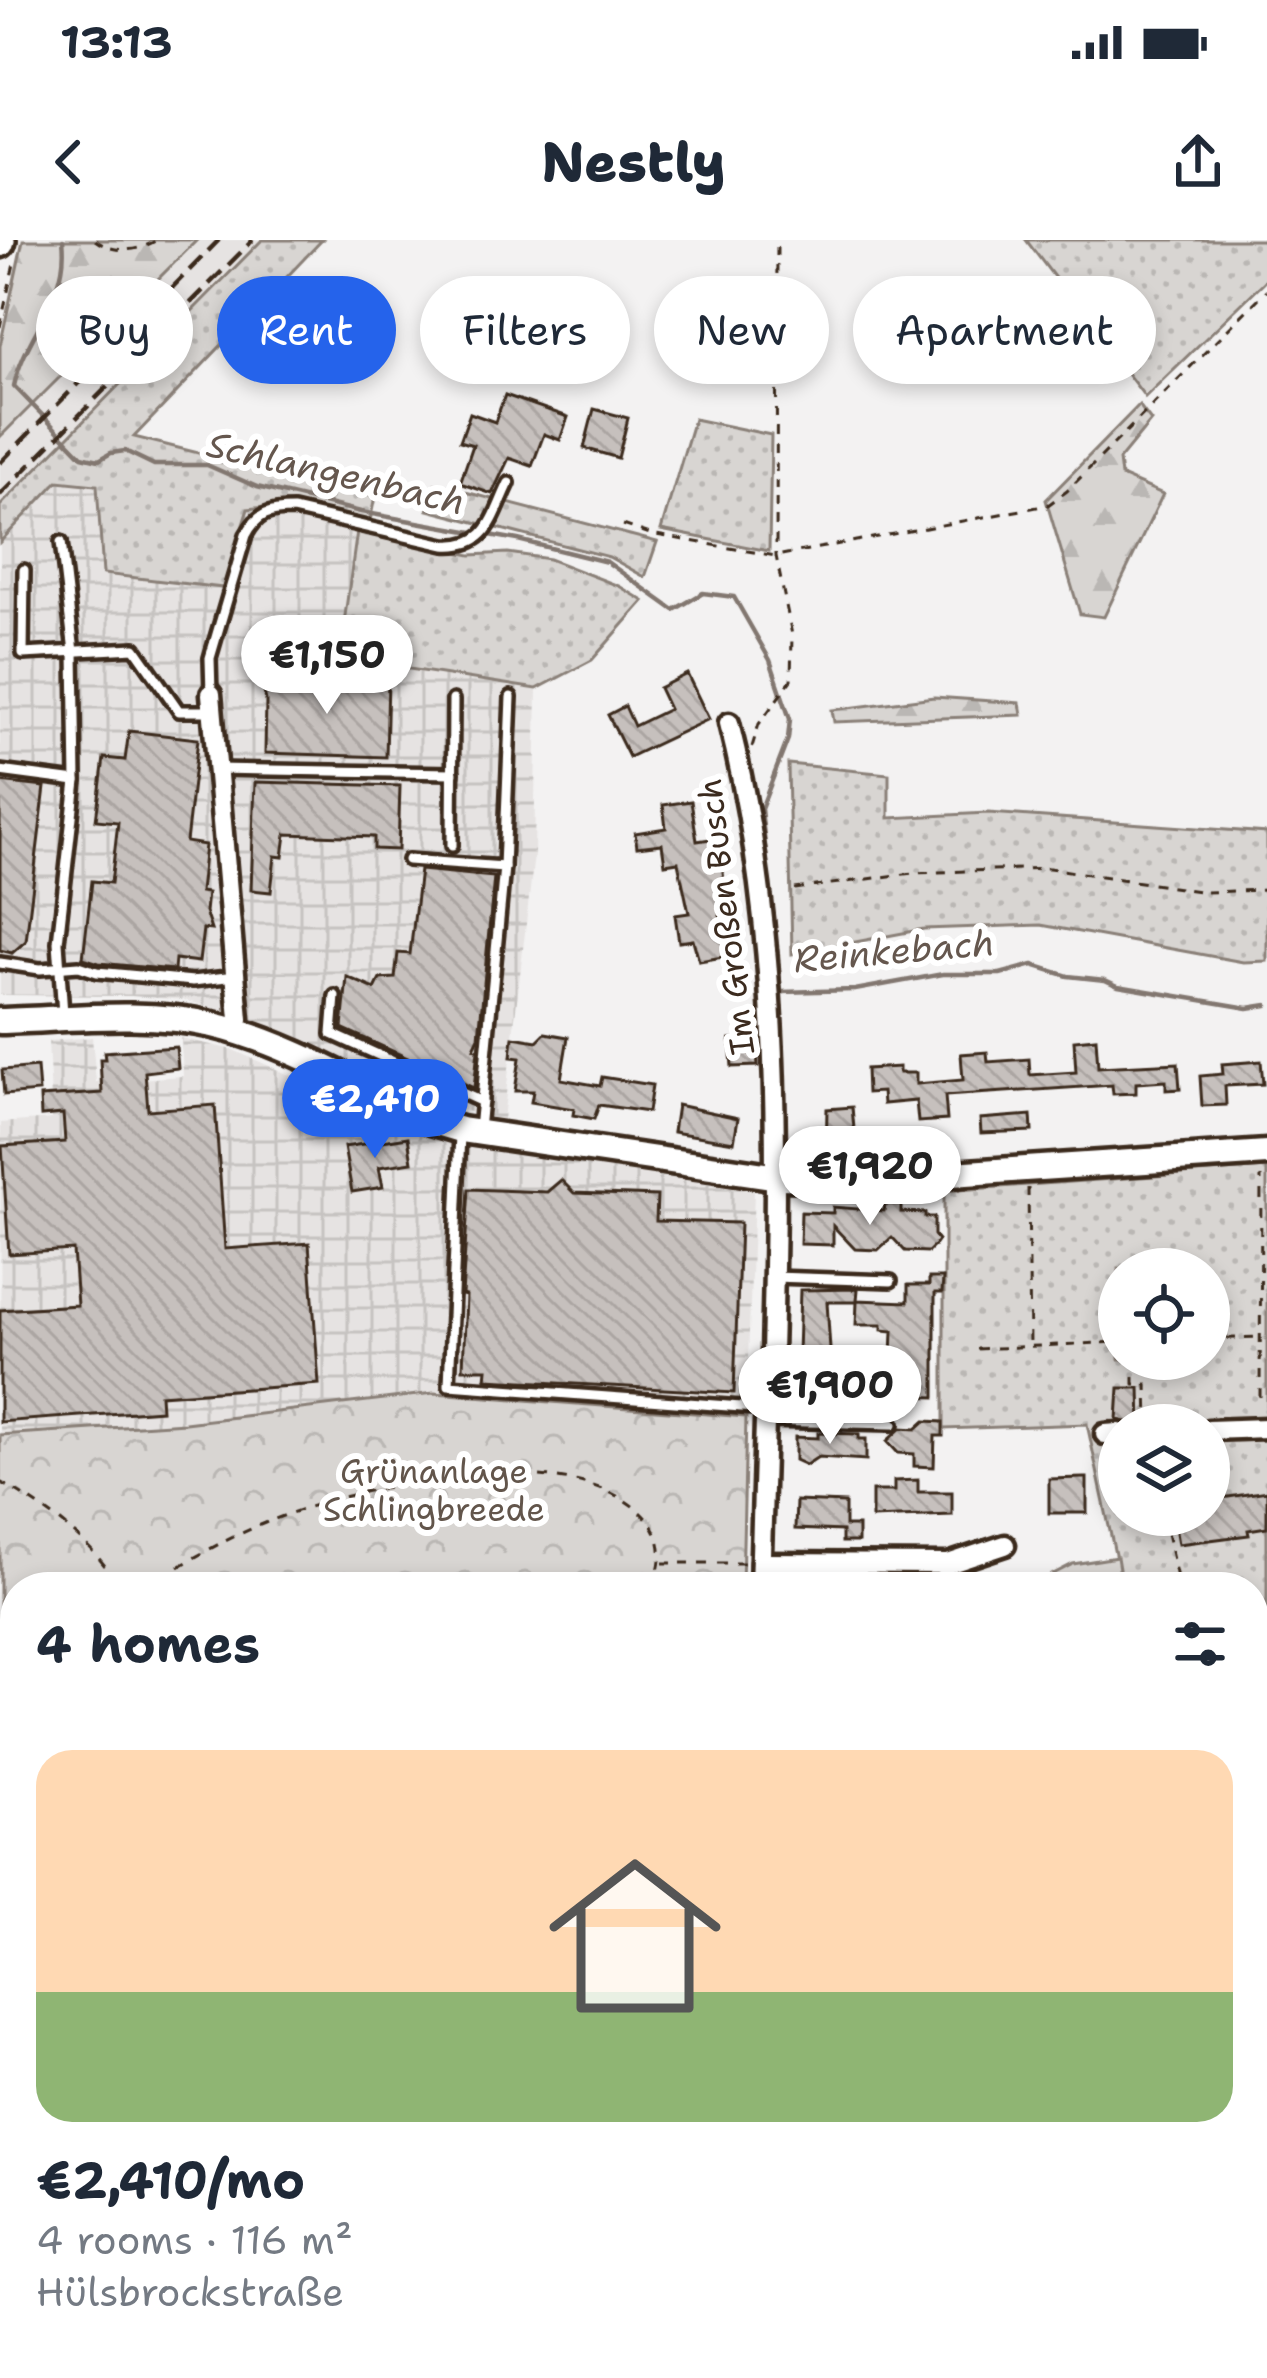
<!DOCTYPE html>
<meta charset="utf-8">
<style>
body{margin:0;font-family:"Shantell Sans",sans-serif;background:#f2f2f3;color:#1f2937;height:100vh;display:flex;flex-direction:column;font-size:45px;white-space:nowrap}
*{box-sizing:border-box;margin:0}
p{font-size:39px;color:#747a83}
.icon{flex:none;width:66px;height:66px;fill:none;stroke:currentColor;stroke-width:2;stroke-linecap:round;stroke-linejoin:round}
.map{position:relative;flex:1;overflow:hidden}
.side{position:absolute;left:0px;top:1332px;width:1269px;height:807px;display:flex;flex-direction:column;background:#fff;border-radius:48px 48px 0 0;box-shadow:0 6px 18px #0003}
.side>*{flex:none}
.banner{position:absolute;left:36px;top:36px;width:1197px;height:108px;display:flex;gap:24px}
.fabs{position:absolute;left:1098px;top:1008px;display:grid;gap:24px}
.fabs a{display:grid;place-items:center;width:132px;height:132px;border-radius:50%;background:#fff;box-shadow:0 6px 18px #0003;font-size:60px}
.price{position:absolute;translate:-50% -102px;padding:0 27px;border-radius:42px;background:#fff;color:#222;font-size:39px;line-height:78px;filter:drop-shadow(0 3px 6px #0008)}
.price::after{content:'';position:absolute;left:50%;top:72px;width:36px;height:27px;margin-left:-18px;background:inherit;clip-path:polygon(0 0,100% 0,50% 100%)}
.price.selected{background:#2563eb;color:#fff}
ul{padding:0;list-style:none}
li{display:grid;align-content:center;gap:24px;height:636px;padding:0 36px}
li+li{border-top:3px solid #e0e1e3}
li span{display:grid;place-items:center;height:372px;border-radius:36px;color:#555}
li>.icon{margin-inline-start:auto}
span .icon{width:216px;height:216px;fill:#fffc;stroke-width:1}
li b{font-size:51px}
h2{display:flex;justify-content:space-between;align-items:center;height:144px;padding:0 36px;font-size:51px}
.chip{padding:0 42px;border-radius:54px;background:#fff;box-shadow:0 6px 18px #0003;font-size:42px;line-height:108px}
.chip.selected{background:#2563eb;color:#fff}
.status{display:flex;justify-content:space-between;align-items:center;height:84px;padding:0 60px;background:#fff;direction:ltr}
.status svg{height:33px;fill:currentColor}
header{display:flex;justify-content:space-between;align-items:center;height:156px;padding:0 36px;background:#fff;font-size:54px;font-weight:800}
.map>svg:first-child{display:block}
.built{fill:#e6e3e2}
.industrial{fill:url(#industrial-grid)}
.grass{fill:url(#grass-dots);stroke:#8a8078;stroke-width:3;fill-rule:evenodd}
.forest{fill:url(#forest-firs);stroke:#8a8078;stroke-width:3}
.park{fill:url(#park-crowns);stroke:#8a8078;stroke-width:3}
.pitch{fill:#d8d5d2;stroke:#8a8078;stroke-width:3}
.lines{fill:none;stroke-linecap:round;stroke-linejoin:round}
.stream{stroke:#827770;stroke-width:4.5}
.building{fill:url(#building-back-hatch);stroke:#3b2a1e;stroke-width:3}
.service-casing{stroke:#3b2a1e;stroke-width:18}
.minor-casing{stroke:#3b2a1e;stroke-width:27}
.tertiary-casing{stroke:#3b2a1e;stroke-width:33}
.secondary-casing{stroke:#3b2a1e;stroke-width:36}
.path{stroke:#3b2a1e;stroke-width:3;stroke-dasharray:9 9;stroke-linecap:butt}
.service{stroke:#fff;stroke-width:9}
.minor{stroke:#fff;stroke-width:18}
.tertiary{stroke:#fff;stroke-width:24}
.secondary{stroke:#fff;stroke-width:27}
.rail{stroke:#3b2a1e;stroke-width:4.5;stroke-dasharray:18 9;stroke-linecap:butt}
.labels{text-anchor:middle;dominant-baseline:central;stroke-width:12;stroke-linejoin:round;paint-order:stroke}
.street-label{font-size:33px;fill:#3b2a1e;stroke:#fff}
.park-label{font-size:33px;fill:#62554b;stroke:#fff}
.water-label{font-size:36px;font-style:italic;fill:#65574e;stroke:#fff}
</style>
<div class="status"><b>13:13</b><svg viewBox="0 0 49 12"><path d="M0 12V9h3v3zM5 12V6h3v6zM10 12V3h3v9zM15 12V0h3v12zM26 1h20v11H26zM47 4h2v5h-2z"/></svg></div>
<header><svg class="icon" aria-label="back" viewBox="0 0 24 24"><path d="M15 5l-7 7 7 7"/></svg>Nestly<svg class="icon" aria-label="share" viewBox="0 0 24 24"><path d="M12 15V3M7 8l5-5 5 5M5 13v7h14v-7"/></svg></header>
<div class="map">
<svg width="1267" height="2138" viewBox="0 0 1267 2138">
<defs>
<pattern id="industrial-grid" width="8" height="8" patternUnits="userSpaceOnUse" patternTransform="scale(3)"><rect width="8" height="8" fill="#e6e3e2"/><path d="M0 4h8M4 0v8" fill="none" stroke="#c6c3c1"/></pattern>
<pattern id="grass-dots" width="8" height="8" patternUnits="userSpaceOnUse" patternTransform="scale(3)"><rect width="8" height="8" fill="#d8d5d2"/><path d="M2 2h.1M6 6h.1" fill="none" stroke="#bab7b4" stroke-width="1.8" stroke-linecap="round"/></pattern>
<pattern id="forest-firs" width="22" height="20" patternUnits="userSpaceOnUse" patternTransform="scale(3)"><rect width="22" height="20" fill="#d8d5d2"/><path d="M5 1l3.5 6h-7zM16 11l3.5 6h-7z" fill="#bab7b4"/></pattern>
<pattern id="park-crowns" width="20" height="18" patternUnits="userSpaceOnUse" patternTransform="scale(3)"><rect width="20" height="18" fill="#d8d5d2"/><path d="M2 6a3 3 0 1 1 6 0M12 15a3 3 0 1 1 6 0" fill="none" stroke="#bab7b4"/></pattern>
<pattern id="building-back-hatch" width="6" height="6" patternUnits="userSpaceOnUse" patternTransform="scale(3)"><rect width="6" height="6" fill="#c6c0bd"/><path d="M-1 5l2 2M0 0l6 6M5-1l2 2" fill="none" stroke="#aba5a2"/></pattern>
</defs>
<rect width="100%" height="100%" fill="#f3f2f2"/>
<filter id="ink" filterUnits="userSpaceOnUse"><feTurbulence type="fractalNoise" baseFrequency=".00833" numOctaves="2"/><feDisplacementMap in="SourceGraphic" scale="24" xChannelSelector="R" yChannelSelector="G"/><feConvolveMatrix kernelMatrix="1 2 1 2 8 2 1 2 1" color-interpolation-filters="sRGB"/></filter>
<g filter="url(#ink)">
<g class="built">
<path d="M 197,0 L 262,0 L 0,266 L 0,197 Z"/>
<path d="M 479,2124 L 739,2124 L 721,2130 L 718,2138 L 478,2138 Z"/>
</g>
<g class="industrial">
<path d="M 58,240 L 98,245 L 103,333 L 248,269 L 357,291 L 339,418 L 537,449 L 534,615 L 503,880 L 432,863 L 253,780 L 184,760 L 131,756 L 0,755 L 0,302 Z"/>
<path d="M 92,797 L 96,842 L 183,836 L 181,798 L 233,810 L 441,902 L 754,951 L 746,1177 L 434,1153 L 185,1183 L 0,1195 L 1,883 L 52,879 L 48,801 Z"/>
</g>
<g class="grass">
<path d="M 262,0 L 322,0 L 134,197 L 375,257 L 370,281 L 292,264 L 248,269 L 223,348 L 103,334 L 97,245 L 58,241 L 0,302 L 0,266 Z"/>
<path d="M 1026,0 L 1264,0 L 1267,39 L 1145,157 Z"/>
<path d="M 694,179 L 771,195 L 769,311 L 661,290 Z"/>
<path d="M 435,244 L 657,302 L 645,337 L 609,317 L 428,270 Z"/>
<path d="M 357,291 L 471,315 L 508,313 L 549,319 L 619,346 L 644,361 L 592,420 L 537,449 L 339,418 Z"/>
<path d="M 788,524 L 889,534 L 889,578 L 988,573 L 1267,593 L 1267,721 L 1243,722 L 1041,685 L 924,689 L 792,714 Z"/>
<path d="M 1267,928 L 1267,1453 L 1254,1455 L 1254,1347 L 1122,1347 L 1087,1184 L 944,1189 L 944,951 ZM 1119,1029 L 1209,1029 L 1209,1119 L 1119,1119 ZM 1119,1185 L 1209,1185 L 1209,1275 L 1119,1275 Z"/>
<rect x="0" y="1721" width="15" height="98"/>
<path d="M 0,1827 L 15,1827 L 15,1932 L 0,1929 Z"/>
</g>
<g class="forest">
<path d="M 23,0 L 197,0 L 0,197 L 0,106 Z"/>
<path d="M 1139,165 L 1151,181 L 1119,220 L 1121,236 L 1163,254 L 1104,377 L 1080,374 L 1046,260 Z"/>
<path d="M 934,457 L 1020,463 L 1022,475 L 834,482 L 832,470 Z"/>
</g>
<path class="park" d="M 434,1153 L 746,1177 L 742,1347 L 15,1347 L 15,1551 L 0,1552 L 0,1195 L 185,1183 Z"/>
<path class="pitch" d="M 1117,1317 L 1122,1347 L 1028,1347 L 1073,1324 Z"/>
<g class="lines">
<path class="stream" d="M 63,0 C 70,58 25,93 14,146 L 82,216 L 99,220 L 111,213 L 125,211 L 154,225 L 207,225 L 257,247 L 361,272 L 518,300 L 607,322 L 674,370 L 703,353 L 734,357 L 770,420 L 790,479 L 788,499 L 761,569 L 781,752 L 855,750 L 943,734 L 1000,734 L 1033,725 L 1068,736 L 1105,740 L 1118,746 L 1248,768 L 1267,765"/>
</g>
<g class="building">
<path d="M 505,155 L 568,177 L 560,200 L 544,194 L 532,226 L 509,218 L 492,254 L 460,243 L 473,205 L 460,201 L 470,173 L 495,182 Z"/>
<path d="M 594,169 L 628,178 L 618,218 L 584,208 Z"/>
<path d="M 343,433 L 388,440 L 386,517 L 265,513 L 266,461 L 261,438 L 342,446 Z"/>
<path d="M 687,434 L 709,479 L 629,517 L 608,475 L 625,466 L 634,486 L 669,469 L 659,448 Z"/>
<path d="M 129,491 L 198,499 L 186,602 L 205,605 L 200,652 L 207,653 L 205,672 L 211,690 L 203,689 L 199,722 L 175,719 L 174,730 L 99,723 L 83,718 L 92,641 L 111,643 L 118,582 L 96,580 L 104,518 L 125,520 Z"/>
<path d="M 0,542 L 45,547 L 26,701 L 12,713 L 0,710 Z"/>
<path d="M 255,542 L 400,546 L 398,610 L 374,609 L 374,597 L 286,594 L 283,617 L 275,616 L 271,652 L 251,650 Z"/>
<path d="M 691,561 L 697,601 L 717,598 L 721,610 L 726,664 L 718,666 L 729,716 L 699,721 L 693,700 L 679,702 L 675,675 L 689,673 L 678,622 L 665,624 L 662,604 L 637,607 L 635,593 L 666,588 L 663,565 Z"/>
<path d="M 420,630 L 494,637 L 479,797 L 474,808 L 478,810 L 474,848 L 342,788 L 347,737 L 375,749 L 380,739 L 395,738 L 398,713 L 410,714 Z"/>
<path d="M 545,793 L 568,797 L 561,839 L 600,846 L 602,837 L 652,845 L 648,872 L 599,865 L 594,879 L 573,875 L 574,869 L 531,862 L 533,851 L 515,851 L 520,818 L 511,817 L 513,797 L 537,801 Z"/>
<path d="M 756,798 L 758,826 L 732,827 L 730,799 Z"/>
<path d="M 1096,798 L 1098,827 L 1178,823 L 1180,849 L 1166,850 L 1166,841 L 1136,843 L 1136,853 L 1113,854 L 1112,845 L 945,856 L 947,880 L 918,882 L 916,861 L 883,864 L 882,852 L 867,853 L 866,829 L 899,827 L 899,833 L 916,833 L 916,844 L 963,840 L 961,814 L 987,812 L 988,822 L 1029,819 L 1030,835 L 1076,832 L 1074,800 Z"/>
<path d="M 176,807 L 178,828 L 145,832 L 148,870 L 215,865 L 225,1009 L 309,1003 L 319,1144 L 160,1155 L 161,1170 L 0,1182 L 0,1070 L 77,1065 L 73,1010 L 9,1014 L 2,906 L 65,902 L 63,874 L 41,876 L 40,857 L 102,853 L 100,819 L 105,819 L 104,812 Z"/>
<path d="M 1261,821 L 1263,844 L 1225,846 L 1226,865 L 1202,866 L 1200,836 L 1223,834 L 1222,824 Z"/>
<path d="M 37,827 L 39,852 L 4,855 L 2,830 Z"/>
<path d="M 677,865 L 738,878 L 734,902 L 673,892 Z"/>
<path d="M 852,867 L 856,911 L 826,914 L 827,869 Z"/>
<path d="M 1031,875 L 1032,891 L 981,893 L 980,879 Z"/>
<path d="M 408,897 L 412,922 L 379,927 L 383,947 L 352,952 L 344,907 Z"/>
<path d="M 561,940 L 574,953 L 657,956 L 656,981 L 740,983 L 734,1153 L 486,1139 L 487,1129 L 463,1129 L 466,1056 L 462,1055 L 469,949 L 547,952 Z"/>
<path d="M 885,964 L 901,964 L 901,972 L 925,973 L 925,977 L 934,977 L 934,995 L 938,1000 L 934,1006 L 928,1012 L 905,1011 L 892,997 L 878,1010 L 855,1009 L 833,986 L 833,1005 L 800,1004 L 801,972 L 833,973 L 833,967 L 884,971 Z"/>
<path d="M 929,1038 L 943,1038 L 942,1053 L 935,1053 L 935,1157 L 907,1156 L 909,1117 L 892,1116 L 893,1091 L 882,1090 L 882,1085 L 856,1085 L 857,1062 L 827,1062 L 831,1125 L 877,1126 L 877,1147 L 847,1147 L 847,1166 L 815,1165 L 811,1156 L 816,1151 L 816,1114 L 798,1114 L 800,1050 L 858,1049 L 857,1060 L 908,1062 L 908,1045 L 929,1045 Z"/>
<path d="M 1119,1148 L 1140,1148 L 1141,1185 L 1117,1180 Z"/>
<path d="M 925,1181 L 943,1182 L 943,1196 L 935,1196 L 934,1227 L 914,1226 L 914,1214 L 898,1213 L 887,1201 L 901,1188 L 916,1189 Z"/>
<path d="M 818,1193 L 859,1194 L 859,1199 L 866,1199 L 866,1220 L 818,1217 L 806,1225 L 795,1220 L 795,1197 L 818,1198 Z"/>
<path d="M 1084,1238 L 1087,1238 L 1087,1273 L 1049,1273 L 1049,1239 Z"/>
<path d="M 918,1240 L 918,1252 L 952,1252 L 952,1275 L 872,1278 L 872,1251 L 894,1251 L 894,1241 Z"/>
<path d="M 1267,1251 L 1267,1287 L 1248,1290 L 1249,1295 L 1178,1304 L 1173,1275 L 1209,1275 L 1209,1260 Z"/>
<path d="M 796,1261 L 845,1263 L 845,1286 L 858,1286 L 858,1302 L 842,1302 L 842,1291 L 795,1289 Z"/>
<path d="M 508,2124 L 639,2124 L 635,2138 L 542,2138 Z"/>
<path d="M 926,2124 L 1025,2124 L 1023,2138 L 973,2138 L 942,2133 L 941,2138 L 924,2138 Z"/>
</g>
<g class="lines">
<defs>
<g id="service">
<path d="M 61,302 L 74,412 L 76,541 L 58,702 L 63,774"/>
<path d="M 24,330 L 23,414 L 135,408 L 179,471 L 212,471"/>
<path d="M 211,454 L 210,418 L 246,295 C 258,273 269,270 293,270 L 445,305 C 489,308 492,278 509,243"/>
<path d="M 217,529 L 453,533"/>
<path d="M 0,531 L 76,541"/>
<path d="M 452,606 L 453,460"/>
<path d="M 408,620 L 504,627 L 479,890"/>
<path d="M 504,627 L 511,457"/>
<path d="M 0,723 L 40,729 L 79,726 L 97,732 L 193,741 L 235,736"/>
<path d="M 335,756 L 332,794 L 482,862"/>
<path d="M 460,894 L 449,1145 L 768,1169"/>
<path d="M 774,1037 L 891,1041"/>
<path d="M 766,1181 L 893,1184"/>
</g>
<g id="minor">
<path d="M 211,454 L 239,779 L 237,791"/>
<path d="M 729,483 C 784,702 777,928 771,1151 L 765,1181 L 760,1347"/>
<path d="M 1209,1190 L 1267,1188"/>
<path d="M 1105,1194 L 1119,1193"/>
<path d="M 761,1323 L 948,1324 L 1005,1305"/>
<path d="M 1254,1657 L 1267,1659"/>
<path d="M 1254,1896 L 1267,1898"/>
<path d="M 1163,2124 L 1166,2138"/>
<path d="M 468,2138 L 469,2124"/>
<path d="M 745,2138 L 752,2124"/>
</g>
<path id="tertiary" d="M 0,781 C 70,779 144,770 213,785 C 287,802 365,849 434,882 L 461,890 L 778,937 L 876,939 L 1267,913"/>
<path id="secondary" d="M 0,3 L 1,0"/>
</defs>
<use href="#service" class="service-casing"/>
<use href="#minor" class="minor-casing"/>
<use href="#tertiary" class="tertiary-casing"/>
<use href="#secondary" class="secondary-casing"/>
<g class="path">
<path d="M 95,0 C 114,14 137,12 157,0"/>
<path d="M 0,87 L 15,19"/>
<path d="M 623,285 L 650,294 L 776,316 L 1048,265 L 1067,251 L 1267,50"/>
<path d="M 752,507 L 759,484 L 791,440 L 792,395 L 776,316 L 777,0"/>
<path d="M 795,649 L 912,633 L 1049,628 L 1205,652 L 1267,650"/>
<path d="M 1028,948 L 1030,1106"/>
<path d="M 1209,1099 L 1258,1097"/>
<path d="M 977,1109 L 1119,1102"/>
<path d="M 1134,1119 L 1134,1144 L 1147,1144 L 1148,1185"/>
<path d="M 1260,1157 L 1261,937"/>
<path d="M 0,1242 C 47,1268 91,1301 120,1347"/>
<path d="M 1163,1275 L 1179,1347"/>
<path d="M 663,1323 L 744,1323"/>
<path d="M 149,1347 C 249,1275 370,1240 493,1235 C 540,1234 596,1237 634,1267 C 662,1289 667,1315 652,1347"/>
<path d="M 1254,1366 L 1267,1364"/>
<path d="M 0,1465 L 15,1464"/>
<path d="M 0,1540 L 15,1516"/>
<path d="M 0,1555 L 15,1543"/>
<path d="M 0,1822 L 15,1822"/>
</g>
<use href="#service" class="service"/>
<use href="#minor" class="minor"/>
<use href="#tertiary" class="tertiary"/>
<use href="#secondary" class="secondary"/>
<g class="rail">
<path d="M 0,223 L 219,0"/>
<path d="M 0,255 L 253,0"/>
</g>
</g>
</g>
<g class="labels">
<g class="street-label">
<text transform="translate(726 677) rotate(-97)">Im Großen Busch</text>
</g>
<g class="park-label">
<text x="434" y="1231">Grünanlage<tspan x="434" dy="38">Schlingbreede</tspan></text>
</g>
<g class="water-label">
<text transform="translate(336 233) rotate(13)">Schlangenbach</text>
<text transform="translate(894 711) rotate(-5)">Reinkebach</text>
</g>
</g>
</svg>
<div class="fabs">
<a><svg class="icon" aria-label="locate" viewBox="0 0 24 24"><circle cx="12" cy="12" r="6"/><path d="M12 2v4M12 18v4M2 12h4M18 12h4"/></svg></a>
<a><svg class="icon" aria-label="layers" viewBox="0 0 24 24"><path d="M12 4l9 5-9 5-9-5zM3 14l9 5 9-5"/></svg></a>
</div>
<b class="price" style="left:327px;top:477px">€1,150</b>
<b class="price selected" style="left:375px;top:921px">€2,410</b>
<b class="price" style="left:870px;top:988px">€1,920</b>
<b class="price" style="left:830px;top:1207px">€1,900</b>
<div class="banner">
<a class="chip">Buy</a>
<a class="chip selected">Rent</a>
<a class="chip">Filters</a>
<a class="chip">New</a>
<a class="chip">Apartment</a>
</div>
<section class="side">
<h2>4 homes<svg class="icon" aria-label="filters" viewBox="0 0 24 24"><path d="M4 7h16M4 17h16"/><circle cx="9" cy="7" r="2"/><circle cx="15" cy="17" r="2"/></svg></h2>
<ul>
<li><span style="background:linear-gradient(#ffd9b3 65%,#8fb573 0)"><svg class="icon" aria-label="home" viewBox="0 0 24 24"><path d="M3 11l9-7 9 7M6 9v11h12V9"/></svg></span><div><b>€2,410/mo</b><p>4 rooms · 116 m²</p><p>Hülsbrockstraße</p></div></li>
</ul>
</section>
</div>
